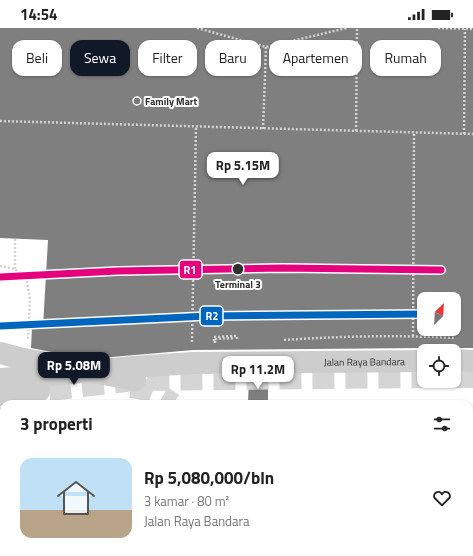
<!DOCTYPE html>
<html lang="id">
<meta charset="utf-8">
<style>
body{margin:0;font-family:"Titillium Web",sans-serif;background:#f6f6f6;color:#222;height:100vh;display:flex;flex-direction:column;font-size:15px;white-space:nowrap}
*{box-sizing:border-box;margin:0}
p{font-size:13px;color:#767676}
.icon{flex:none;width:22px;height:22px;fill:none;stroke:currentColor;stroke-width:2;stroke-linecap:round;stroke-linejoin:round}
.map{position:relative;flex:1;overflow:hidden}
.side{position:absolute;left:0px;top:372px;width:473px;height:156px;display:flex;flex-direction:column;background:#fff;border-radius:12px 12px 0 0;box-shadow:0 1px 3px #0004}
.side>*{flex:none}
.banner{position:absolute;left:12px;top:12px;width:449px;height:36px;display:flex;gap:8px}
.needle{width:26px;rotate:24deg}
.buttons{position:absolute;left:417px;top:264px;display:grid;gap:8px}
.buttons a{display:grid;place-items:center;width:44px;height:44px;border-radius:8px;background:#fff;box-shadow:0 1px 3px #0004;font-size:20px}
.price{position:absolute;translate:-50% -34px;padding:0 9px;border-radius:8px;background:#fff;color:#222;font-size:13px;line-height:26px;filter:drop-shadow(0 1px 2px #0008)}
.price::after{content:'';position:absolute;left:50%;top:24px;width:12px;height:9px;margin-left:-6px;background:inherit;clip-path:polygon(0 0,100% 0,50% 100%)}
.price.current{background:#111827;color:#fff}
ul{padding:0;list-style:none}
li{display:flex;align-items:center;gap:12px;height:100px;padding:0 20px}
li span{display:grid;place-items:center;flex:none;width:112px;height:80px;border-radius:12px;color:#555}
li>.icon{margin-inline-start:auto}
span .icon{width:48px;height:48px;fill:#fffc;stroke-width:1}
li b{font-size:17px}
h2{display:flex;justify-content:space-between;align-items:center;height:48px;padding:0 20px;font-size:17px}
.chip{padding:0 14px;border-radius:12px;background:#fff;box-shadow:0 1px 3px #0004;font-size:14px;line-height:36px}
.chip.current{background:#111827;color:#fff}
.status{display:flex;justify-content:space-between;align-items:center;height:28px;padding:0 20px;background:#fff;direction:ltr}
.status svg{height:11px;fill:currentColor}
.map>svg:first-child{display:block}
.grass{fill:url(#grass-dots)}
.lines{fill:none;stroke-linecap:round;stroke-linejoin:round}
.river{stroke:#dbe4f0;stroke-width:35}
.building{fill:#7f7f7f;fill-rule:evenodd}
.secondary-tunnel{stroke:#d5d5d5;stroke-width:22;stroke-dasharray:22 11;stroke-linecap:butt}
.path{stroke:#d3d3d3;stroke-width:2.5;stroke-dasharray:2 2;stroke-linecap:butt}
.secondary{stroke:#cdcdcd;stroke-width:22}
.primary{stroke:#c7c7c7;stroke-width:22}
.path-bridge{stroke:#d3d3d3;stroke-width:2.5;stroke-dasharray:2 2;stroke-linecap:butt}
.secondary-bridge{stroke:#cdcdcd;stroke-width:22}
.rail-1-casing{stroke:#fff;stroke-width:10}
.rail-2-casing{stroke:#fff;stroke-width:10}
.rail-1{stroke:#e5007d;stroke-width:7}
.rail-2{stroke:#0065bd;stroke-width:7}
.poi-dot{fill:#787878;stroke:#fff;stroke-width:1.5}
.stop-dot{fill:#2f2f2f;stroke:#fff;stroke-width:1.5}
.labels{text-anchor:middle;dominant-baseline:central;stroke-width:4;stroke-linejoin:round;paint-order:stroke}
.poi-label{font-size:10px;font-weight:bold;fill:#2f2f2f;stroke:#fff;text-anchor:start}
.stop-label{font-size:10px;font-weight:bold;fill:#2f2f2f;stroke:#fff}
.street-label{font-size:10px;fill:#2f2f2f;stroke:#fff}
.line-badge{stroke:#fff;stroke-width:1.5}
.badge-label{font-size:11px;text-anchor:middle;font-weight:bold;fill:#fff}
</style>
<div class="status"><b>14:54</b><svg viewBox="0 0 49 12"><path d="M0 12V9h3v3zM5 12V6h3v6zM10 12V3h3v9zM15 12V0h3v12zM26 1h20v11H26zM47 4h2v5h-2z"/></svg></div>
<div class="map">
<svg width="473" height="528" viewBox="0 0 473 528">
<defs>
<pattern id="grass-dots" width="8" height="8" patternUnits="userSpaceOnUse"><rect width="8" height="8" fill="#f0f3ed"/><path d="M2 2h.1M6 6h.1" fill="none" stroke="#ced1cc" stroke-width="1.8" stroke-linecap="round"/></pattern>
</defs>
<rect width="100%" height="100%" fill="#fff"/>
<g class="grass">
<rect x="0" y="421" width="4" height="37"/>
<path d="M 0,520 L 4,520 L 4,524 L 151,524 L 266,528 L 0,528 Z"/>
</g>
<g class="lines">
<path class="river" d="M 0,396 L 4,397"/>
</g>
<g class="building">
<path d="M 0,0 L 473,0 L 473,320 L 454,320 L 449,321 L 446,323 L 431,323 L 424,320 L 193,322 L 89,331 L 31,320 L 32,299 L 43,299 L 48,212 L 0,210 ZM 424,271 L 454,271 L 454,301 L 424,301 Z"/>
<path d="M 249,347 L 268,347 L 268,376 L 248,376 Z"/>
</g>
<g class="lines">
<g class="secondary-tunnel">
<path d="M 454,349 L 473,349"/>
<path d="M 131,359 C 150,362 157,365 173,376"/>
<path d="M 49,362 L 135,352 L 424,349"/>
</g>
<g class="path">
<path d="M 197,0 L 266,19 L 347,0"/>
<path d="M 438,0 L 473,1"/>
<path d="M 0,93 L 473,106"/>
<path d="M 263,101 L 266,19"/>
<path d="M 356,103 L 357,0"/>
<path d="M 464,106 L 465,1"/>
<path d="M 15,211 L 15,241"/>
<path d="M 0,238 L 15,241 L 27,254 L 30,271 L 28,312"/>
<path d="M 284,312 C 341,308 398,307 455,310"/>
<path d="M 214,313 L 214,309 L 233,308 L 237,308 L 237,312"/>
<path d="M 192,314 L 196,99"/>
<path d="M 215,315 L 215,311 L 235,310"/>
</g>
<g class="secondary">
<path d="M 0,325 L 19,330 L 135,352"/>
<path d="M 454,332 L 473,333"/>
<path d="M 0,351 L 50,347"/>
<path d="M 0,367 L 39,363"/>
<path d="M 469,438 L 473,438"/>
<path d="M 0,468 L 4,468"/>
<path d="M 469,483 L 473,483"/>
</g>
<g class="primary">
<path d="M 0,505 L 4,505"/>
<path d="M 469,523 L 473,524"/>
</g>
<path class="path-bridge" d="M 413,308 L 414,105"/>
<path class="secondary-bridge" id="s1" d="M 50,347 L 133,339 L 193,335 L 424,333"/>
<defs>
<path id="rail-1" d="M 0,249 L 118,243 L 283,240 L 441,242"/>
<path id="rail-2" d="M 0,298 L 208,288 L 424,286"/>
</defs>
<use href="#rail-1" class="rail-1-casing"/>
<use href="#rail-2" class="rail-2-casing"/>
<use href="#rail-1" class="rail-1"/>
<use href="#rail-2" class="rail-2"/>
</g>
<circle class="poi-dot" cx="137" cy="73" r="4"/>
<circle class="stop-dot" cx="238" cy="241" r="6"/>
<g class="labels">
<g class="poi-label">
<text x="145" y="73">Family Mart</text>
</g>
<g class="stop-label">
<text x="238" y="256">Terminal 3</text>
</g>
<g class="street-label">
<text stroke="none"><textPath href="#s1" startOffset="315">Jalan Raya Bandara</textPath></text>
</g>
</g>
<g class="line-badge">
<rect x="179" y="232" width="23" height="19" rx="4" fill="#e5007d"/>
<rect x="200" y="278" width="23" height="20" rx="4" fill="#0065bd"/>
</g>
<g class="badge-label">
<text x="190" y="246">R1</text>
<text x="212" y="292">R2</text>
</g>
</svg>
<div class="buttons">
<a><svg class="needle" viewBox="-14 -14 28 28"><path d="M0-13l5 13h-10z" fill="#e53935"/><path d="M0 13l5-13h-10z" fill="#767676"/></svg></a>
<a><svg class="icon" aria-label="locate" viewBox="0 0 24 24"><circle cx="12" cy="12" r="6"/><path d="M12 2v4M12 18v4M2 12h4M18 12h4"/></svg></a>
</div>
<b class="price" style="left:243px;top:158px">Rp 5.15M</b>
<b class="price current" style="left:74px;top:358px">Rp 5.08M</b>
<b class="price" style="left:258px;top:362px">Rp 11.2M</b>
<div class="banner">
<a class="chip">Beli</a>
<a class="chip current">Sewa</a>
<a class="chip">Filter</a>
<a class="chip">Baru</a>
<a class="chip">Apartemen</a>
<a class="chip">Rumah</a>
</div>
<section class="side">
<h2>3 properti<svg class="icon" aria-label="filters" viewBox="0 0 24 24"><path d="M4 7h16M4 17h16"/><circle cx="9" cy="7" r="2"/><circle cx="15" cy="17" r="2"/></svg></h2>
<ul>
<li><span style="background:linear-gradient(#bfe0f5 65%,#b9a48a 0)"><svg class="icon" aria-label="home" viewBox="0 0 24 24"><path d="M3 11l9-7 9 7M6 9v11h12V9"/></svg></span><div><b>Rp 5,080,000/bln</b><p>3 kamar · 80 m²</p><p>Jalan Raya Bandara</p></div><svg class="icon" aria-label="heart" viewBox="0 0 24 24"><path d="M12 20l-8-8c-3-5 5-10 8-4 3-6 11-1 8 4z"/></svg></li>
</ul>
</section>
</div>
